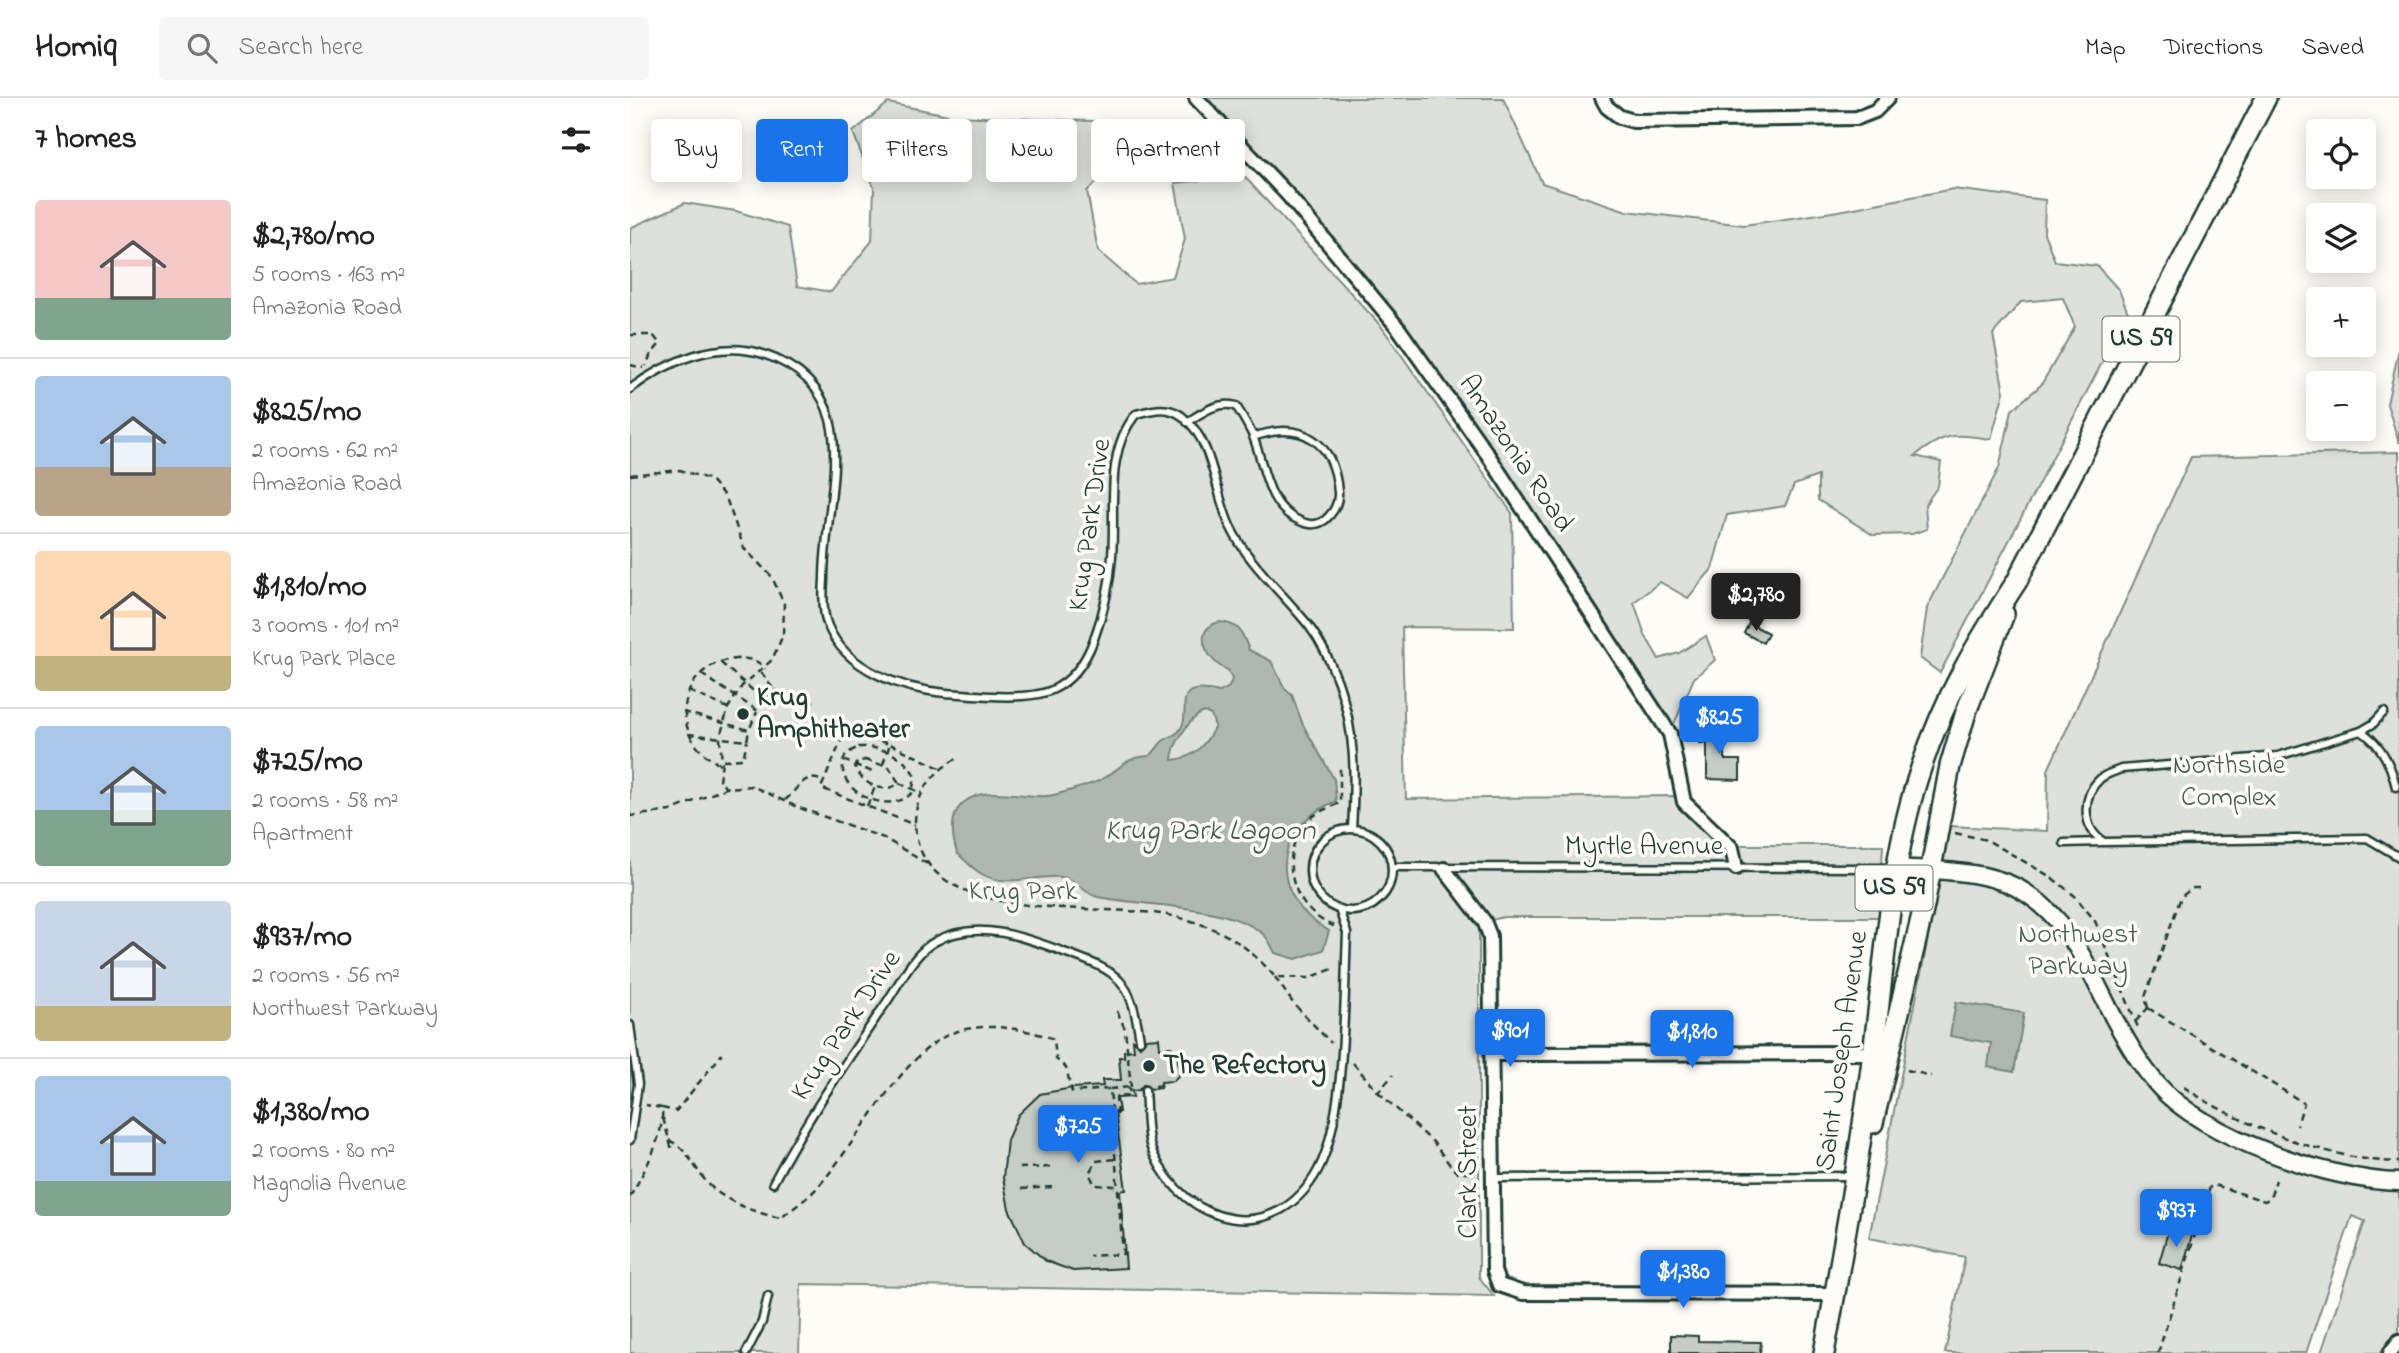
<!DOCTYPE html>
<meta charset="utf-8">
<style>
body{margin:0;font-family:"Indie Flower",sans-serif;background:#f6f6f6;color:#222;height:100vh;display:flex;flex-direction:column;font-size:26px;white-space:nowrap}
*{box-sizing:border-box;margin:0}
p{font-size:23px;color:#767676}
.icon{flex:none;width:38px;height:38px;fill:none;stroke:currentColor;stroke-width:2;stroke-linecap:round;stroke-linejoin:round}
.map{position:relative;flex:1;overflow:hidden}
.drawer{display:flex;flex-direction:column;background:#fff;width:630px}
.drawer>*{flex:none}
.banner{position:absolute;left:21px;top:21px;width:665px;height:63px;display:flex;gap:14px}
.controls{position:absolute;left:1676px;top:21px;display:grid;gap:14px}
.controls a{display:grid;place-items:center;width:70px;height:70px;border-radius:7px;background:#fff;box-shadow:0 4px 18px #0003;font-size:35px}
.price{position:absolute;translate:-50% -60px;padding:0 16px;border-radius:7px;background:#1a73e8;color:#fff;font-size:23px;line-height:46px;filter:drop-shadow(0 2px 4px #0008)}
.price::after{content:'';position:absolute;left:50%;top:42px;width:21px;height:16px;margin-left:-10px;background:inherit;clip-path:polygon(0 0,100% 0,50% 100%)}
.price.on{background:#222;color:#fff}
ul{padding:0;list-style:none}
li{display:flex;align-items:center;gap:21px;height:175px;padding:0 35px}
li+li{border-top:2px solid #e0e0e0}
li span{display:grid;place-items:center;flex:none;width:196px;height:140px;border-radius:7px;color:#555}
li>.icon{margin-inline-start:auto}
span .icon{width:84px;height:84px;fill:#fffc;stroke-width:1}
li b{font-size:30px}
h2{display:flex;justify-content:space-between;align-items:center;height:84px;padding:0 35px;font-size:30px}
.tag{padding:0 24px;border-radius:7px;background:#fff;box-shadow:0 4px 18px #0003;font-size:24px;line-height:63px}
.tag.on{background:#1a73e8;color:#fff}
header{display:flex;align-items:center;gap:42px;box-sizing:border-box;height:98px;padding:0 35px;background:#fff;border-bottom:2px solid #e0e0e0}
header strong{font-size:33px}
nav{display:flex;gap:38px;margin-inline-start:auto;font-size:24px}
.search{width:490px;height:63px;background:#f6f6f6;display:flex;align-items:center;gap:18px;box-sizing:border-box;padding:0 24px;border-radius:7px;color:#767676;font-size:26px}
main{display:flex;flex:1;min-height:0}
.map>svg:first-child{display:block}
.green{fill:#dde0db;stroke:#7e8e88;stroke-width:2}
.water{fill:#aeb8b1;stroke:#75877f;stroke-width:2;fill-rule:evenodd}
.building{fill:#c6cdc7;stroke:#1f3d34;stroke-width:2}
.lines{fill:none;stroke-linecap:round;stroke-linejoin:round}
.service-casing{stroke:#1f3d34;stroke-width:11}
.minor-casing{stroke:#1f3d34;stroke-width:18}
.tertiary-casing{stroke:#1f3d34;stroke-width:21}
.primary-casing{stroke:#1f3d34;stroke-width:24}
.path{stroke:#1f3d34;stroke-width:2.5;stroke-dasharray:7 5;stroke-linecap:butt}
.service{stroke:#fdfcf7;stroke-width:6}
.minor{stroke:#fdfcf7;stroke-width:12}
.tertiary{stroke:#fdfcf7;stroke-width:16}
.primary{stroke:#fdfcf7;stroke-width:19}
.poi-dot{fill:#1f3d34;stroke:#fdfcf7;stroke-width:2.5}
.labels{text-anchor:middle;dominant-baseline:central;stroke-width:7;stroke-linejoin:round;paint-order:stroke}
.shield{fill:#fdfcf7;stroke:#62766e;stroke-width:2}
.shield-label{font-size:26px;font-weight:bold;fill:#1f3d34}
.street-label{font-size:28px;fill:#1f3d34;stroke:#fdfcf7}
.poi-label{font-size:28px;font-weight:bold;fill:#1f3d34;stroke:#fdfcf7;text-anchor:start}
.park-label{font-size:28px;fill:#455e55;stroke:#fdfcf7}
.water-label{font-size:30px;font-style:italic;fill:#435c53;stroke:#fdfcf7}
</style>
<header>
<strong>Homiq</strong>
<div class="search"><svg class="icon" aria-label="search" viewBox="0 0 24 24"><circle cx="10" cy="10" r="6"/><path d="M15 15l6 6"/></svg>Search here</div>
<nav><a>Map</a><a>Directions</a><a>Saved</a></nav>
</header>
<main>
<section class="drawer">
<h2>7 homes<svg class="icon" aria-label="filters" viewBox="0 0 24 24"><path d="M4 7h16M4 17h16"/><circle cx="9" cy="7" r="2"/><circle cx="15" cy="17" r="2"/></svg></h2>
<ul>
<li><span style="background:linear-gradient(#f6c9c9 70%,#7fa58c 0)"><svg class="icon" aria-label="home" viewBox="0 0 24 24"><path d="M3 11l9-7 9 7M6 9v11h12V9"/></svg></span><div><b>$2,780/mo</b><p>5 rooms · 163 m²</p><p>Amazonia Road</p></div></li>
<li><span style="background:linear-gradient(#a9c7e8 65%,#b9a48a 0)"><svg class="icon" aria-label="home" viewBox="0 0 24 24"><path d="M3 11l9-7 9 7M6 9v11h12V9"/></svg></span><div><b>$825/mo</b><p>2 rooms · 62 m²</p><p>Amazonia Road</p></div></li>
<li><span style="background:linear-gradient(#ffd9b3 75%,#c2b280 0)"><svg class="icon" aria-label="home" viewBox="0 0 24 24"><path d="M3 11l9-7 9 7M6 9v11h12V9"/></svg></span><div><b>$1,810/mo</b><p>3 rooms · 101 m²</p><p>Krug Park Place</p></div></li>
<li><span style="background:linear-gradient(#a9c7e8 60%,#7fa58c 0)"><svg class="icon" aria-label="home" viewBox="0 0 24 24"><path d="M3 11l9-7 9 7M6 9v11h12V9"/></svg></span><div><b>$725/mo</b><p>2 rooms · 58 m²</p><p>Apartment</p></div></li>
<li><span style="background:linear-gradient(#c9d6e8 75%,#c2b280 0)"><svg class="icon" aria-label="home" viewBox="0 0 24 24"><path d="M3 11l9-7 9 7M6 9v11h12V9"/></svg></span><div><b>$937/mo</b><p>2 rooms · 56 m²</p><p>Northwest Parkway</p></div></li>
<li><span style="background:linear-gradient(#a9c7e8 75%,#7fa58c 0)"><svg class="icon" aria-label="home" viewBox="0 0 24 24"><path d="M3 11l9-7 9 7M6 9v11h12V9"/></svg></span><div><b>$1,380/mo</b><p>2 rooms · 80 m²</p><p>Magnolia Avenue</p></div></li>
</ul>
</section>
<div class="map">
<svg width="1769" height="1255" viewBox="0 0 1769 1255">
<rect width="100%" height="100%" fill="#fdfcf7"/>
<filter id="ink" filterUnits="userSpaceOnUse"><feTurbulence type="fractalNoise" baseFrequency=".0143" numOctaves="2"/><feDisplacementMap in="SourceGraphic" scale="14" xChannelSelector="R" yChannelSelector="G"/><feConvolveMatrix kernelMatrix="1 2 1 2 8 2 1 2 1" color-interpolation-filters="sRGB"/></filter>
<g filter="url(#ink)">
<g class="green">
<path d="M 575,0 L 873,0 L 912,85 L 997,113 L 1114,127 L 1209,113 L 1323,91 L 1415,102 L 1414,135 L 1425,163 L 1467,168 L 1489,192 L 1498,215 L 1310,575 L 1290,560 L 1297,510 L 1369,370 L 1382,312 L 1411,287 L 1445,229 L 1433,200 L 1391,204 L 1363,236 L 1374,294 L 1361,341 C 1323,336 1316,334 1285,358 L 1311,364 L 1308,388 L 1295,407 L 1297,431 L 1282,436 L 1243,437 L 1188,402 L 1188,378 L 1164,387 L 1155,408 L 1097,417 L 1082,471 L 1058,500 L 1030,484 L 1004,504 L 1015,537 L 1029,561 L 1049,555 L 1076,538 L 1085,562 L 1064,580 L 1042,631 L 767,223 Z"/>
<path d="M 258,5 L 323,18 L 488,24 L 496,58 L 457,93 L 468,153 L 506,186 L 543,179 L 555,141 L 545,85 L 614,78 L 751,228 L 882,415 L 884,530 L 772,529 L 776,701 L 1048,698 C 1059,726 1077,740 1106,747 L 1253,747 L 1249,819 L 874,819 L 849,825 L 849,1179 L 864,1198 L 171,1186 L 169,1255 L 0,1255 L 0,130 L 55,105 L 106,113 L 158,129 L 167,188 L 201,194 L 242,143 L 244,90 L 223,34 Z"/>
<path d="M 1769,251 L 1769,345 L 1757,306 Z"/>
<path d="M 1769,354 L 1769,1255 L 1691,1255 L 1735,1123 L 1722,1118 L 1676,1255 L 1315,1255 L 1335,1159 L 1239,1140 L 1320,728 L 1417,733 L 1418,672 L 1561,359 Z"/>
</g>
<g class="water">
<path d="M 590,524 C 611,526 612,535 619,552 L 641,563 L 655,591 L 662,597 L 673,627 L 704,681 L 706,703 C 640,730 638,800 699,833 L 693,852 L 666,861 L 645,855 C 642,850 639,841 634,837 C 601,806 510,808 468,799 C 453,795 446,780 431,779 C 407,777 374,790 352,776 C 343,771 335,762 327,755 C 322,739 319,718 333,705 C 354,686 392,700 417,698 C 424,698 466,685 472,681 C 492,670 495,659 519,658 C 525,654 526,651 530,646 C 534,640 544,639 549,633 C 565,615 535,582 590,594 L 599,589 L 602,581 L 598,572 C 580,567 558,531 590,524 ZM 574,614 L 581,617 L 585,628 C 576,646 564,661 542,662 C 542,647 560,619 574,614 Z"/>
<path d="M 1326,904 L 1394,915 L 1384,974 L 1358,969 L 1361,945 L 1320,938 Z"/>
</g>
<g class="building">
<path d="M 1119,525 L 1138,535 L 1133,545 L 1114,535 Z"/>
<path d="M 1070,630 L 1095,630 L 1095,662 L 1110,662 L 1110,682 L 1077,681 L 1077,645 L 1070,645 Z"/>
<path d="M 529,940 L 530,950 L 541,949 L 547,954 L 550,976 L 543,983 L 531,984 L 531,990 L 521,991 L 514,986 L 509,992 L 502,993 L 503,999 L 487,1000 L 489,1014 L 485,1014 L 496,1092 L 490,1093 L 496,1170 L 443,1173 L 416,1163 L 395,1145 L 379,1111 L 373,1080 L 377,1042 L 388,1017 L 410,996 L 442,990 L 473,988 L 472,982 L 491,982 L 489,959 L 494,959 L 494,953 L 504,952 L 503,942 L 510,948 L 516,941 Z"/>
<path d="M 1539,1130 L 1562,1137 L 1552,1172 L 1529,1165 Z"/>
<path d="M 1041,1237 L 1068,1238 L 1068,1243 L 1131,1244 L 1130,1255 L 1041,1255 Z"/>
</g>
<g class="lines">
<defs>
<g id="service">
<path d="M 0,291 C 36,264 87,241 133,256 C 241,292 194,396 194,481 C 193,495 192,515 198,528 C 216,572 272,591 316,595 C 344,597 397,603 422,592 C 444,582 456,563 464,541 C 474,514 480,486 482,458 C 486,410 474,355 506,316 C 522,312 537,307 552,318 C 584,343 584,393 600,428 C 618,466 653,495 679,528 C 691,544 701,565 708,584 C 726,633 725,680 722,731"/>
<path d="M 557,324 C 572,315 587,303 606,308 C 612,317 617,326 622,336 C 635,365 635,409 670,423 C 679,427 686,428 695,422 C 703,415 709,406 708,394 C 704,343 672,322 623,339"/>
<path d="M 1731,633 L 1743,626 L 1754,614"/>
<path d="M 1766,689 C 1761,666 1751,646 1731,633 L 1648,658 L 1491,671 C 1484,674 1475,676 1470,681 C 1451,698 1452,731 1474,744 L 1737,740 L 1769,759"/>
<circle cx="721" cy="772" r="41"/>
<path d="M 1434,745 L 1472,744"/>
<path d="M 762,769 L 1265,770"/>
<path d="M 0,927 L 8,986 L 0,1042"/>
<path d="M 515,992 C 517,1012 515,1037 523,1055 C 556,1129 646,1150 688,1072 C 716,1020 714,897 717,835 L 709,811"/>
<path d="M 864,1080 L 1223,1078"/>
<path d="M 143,1085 C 176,1022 216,964 256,905 C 270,885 283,855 306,843 C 347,821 395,839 434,854 C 490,874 501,881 510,942"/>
<path d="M 116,1255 L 132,1224 L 138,1198"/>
</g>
<g id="minor">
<path d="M 566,0 L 657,96 L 769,231 L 858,357 L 1040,636 L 1054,704 L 1102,750 L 1106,770"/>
<path d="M 972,0 L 977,9 L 990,19 L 1004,23 L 1227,20 L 1245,13 L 1258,0"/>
<path d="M 814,771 L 854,823 L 860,838 L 864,1173 L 869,1187 L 893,1195 L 1205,1196"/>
<path d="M 863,956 L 1247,955"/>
<path d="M 1760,1255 L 1769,1243"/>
</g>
<path id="tertiary" d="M 1267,770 C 1308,773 1360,771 1396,795 C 1444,826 1460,876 1486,924 C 1498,945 1511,968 1527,986 C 1572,1039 1701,1083 1769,1084"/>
<g id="primary">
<path d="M 1243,1025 L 1294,808 L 1320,668 L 1336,614 L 1374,516"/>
<path d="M 1194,1255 C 1213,1153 1231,1050 1244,947 C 1256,855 1261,758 1291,670 C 1315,598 1346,546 1387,483 L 1636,0"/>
</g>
</defs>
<use href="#service" class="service-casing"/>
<use href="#minor" class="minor-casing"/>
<use href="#tertiary" class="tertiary-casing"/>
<use href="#primary" class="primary-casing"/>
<g class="path">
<path d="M 0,237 L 23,237 L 30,246 L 21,256 L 16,268"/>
<path d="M 0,267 L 14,270"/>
<path d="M 0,377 L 50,372 L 81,382 L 96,400 L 114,450 L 142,479 L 154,506 L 153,537 L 142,562 L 112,588 L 98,610 L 90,640 L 92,664 L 89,682 L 96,690"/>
<path d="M 90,564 C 105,560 125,557 135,571"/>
<path d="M 131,574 L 144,592 L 135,602"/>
<path d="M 71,576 L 128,613 L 135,603 L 90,564 C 41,583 45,648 92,667"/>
<path d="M 144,592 L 184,604"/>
<path d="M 59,593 L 98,610"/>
<path d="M 53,614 L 119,632 L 127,614"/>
<path d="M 58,636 L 117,643 L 119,632"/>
<path d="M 260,646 L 310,670"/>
<path d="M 228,649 C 250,648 276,657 285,679 L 282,695 C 258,720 198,691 216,656 Z"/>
<path d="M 326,661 C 303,674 285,696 285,725 C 288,834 477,801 547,819 C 590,830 615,844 645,879 L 679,880 L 705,870"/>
<path d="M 93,662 L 113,661 L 117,643"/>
<path d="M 213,662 L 245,675"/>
<path d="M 235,662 L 259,669 L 269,685 C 254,698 232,685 225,670 L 227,664 Z"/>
<path d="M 253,666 L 260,646 L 215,634 L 191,690 L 285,727"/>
<path d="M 269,685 L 292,695"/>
<path d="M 155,702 C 169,691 172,674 193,683"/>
<path d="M 237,708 L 245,689"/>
<path d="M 0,718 L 40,713 L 96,690 L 122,688 L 167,709 L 254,740 L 299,767"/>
<path d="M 1325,735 L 1357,742 L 1421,779 L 1445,798 L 1465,823 L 1509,932"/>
<path d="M 704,828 C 662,813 646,758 677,724 C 686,714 698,710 710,705 L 710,668"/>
<path d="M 645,879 L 663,905 L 701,945"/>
<path d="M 1518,910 L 1674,1005 L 1667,1027"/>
<path d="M 1518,910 L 1515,899 L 1551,799 L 1562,790 L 1569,790"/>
<path d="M 487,913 L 495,931 L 501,989"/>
<path d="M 1506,923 L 1518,910"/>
<path d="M 723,965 L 748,994 L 763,977"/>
<path d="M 1277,972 L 1301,978"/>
<path d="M 525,988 L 536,987"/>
<path d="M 1554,989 C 1608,1027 1702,1063 1769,1064"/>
<path d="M 480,991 L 501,989"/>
<path d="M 748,994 L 803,1044 L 823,1071 L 828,1075 L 840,1075 L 840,1069 L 848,1069"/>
<path d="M 32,1010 L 46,1013 L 92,956"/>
<path d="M 487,1017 L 486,998 L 500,997 L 499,990"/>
<path d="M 33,1020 L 42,1052"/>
<path d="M 39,1042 C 57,1051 62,1066 75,1082 C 90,1102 127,1116 151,1120 C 162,1111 174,1103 184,1093 C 222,1054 271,956 320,936 C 350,923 395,930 424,941 L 426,961 L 436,970 L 442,994 L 480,991 L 493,1156 L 459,1158"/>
<path d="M 485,1061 L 466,1063 L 459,1075 L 465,1087 L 486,1088"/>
<path d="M 389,1070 L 422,1069"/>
<path d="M 391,1091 L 422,1089"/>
<path d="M 0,1099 C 13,1075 35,1039 32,1010 L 16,1007"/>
<path d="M 1528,1255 L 1580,1089 L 1584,1087 L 1635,1103 L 1640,1100 L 1646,1082"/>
</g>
<use href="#service" class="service"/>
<use href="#minor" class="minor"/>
<use href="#tertiary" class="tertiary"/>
<use href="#primary" class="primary"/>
</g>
</g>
<g class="poi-dot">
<circle cx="113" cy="616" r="7"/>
<circle cx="519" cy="968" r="7"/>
</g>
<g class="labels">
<g class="shield">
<rect x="1472.5" y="218.5" width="77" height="45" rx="5"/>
<rect x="1225.5" y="767.5" width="77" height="45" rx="5"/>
</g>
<g class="shield-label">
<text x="1511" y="241">US 59</text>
<text x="1264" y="790">US 59</text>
</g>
<g class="street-label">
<text transform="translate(885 356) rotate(56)">Amazonia Road</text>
<text transform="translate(461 427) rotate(-82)">Krug Park Drive</text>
<text x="1014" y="749">Myrtle Avenue</text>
<text transform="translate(217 928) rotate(-56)">Krug Park Drive</text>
<text transform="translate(1213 953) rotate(-82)">Saint Joseph Avenue</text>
<text transform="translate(839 1074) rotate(-90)">Clark Street</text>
</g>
<g class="poi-label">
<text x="127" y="600">Krug<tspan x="127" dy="32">Amphitheater</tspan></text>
<text x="533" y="968">The Refectory</text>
</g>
<g class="park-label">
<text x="1599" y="668">Northside<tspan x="1599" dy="32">Complex</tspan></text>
<text x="393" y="794">Krug Park</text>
<text x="1448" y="837">Northwest<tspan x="1448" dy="32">Parkway</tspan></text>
</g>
<g class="water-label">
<text x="580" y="734">Krug Park Lagoon</text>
</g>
</g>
</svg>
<div class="controls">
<a><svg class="icon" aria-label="locate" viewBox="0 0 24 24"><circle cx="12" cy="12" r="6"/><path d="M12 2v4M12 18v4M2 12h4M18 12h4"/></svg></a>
<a><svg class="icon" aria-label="layers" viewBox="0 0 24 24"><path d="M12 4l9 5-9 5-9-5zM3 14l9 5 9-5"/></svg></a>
<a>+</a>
<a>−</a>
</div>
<b class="price on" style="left:1126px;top:535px">$2,780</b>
<b class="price" style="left:1089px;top:658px">$825</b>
<b class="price" style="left:880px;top:971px">$901</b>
<b class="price" style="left:1062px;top:972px">$1,810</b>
<b class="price" style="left:448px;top:1067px">$725</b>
<b class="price" style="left:1546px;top:1151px">$937</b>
<b class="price" style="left:1053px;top:1212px">$1,380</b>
<div class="banner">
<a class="tag">Buy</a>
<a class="tag on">Rent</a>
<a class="tag">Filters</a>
<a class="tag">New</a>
<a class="tag">Apartment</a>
</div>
</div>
</main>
